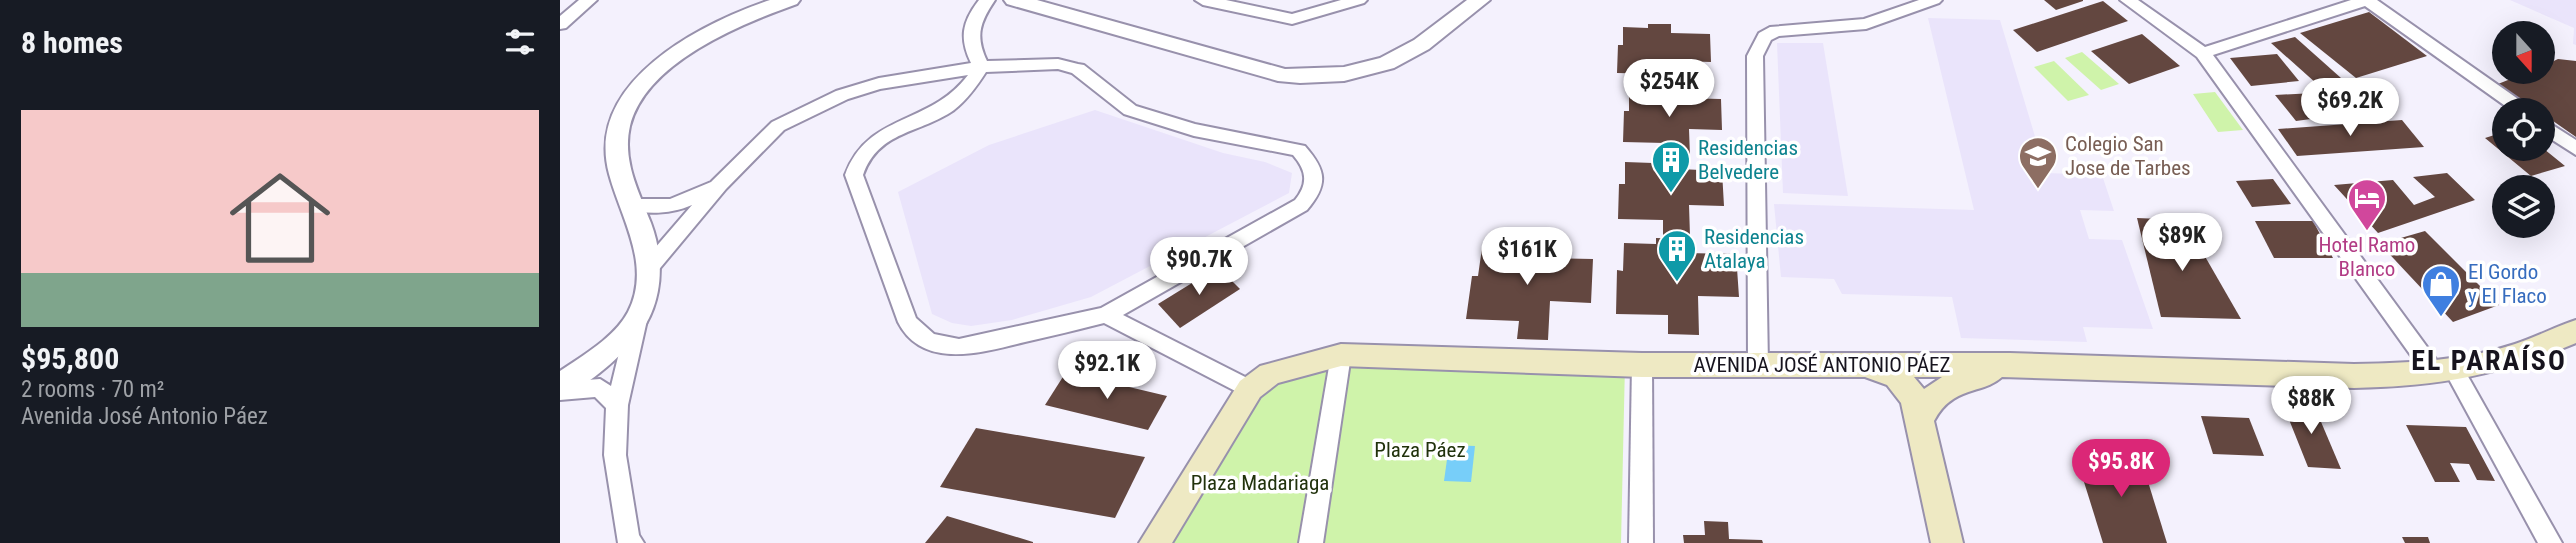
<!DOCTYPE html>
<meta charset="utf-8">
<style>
body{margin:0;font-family:"Roboto Condensed",sans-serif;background:#242831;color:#f1f3f6;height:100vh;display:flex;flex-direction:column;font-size:26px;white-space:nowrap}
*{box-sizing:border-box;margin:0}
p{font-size:23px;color:#9ea1a6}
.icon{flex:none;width:38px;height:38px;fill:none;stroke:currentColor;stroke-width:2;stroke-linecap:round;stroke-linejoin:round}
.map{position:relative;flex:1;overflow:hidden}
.details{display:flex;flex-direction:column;background:#171b24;width:560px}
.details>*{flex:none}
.needle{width:46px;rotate:159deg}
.controls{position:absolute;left:1932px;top:21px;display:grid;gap:14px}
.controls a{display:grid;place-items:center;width:63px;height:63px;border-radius:50%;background:#171b24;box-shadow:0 7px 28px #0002;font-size:35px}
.price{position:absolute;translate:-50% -60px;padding:0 16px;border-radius:24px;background:#fff;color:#222;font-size:23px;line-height:46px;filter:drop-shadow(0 2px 4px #0008)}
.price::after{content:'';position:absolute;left:50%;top:42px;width:21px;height:16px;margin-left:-10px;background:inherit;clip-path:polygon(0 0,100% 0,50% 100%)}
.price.on{background:#db2777;color:#fff}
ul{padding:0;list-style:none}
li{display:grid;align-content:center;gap:14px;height:371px;padding:0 21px}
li+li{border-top:2px solid #363941}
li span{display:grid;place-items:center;height:217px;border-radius:0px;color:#555}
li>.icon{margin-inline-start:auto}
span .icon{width:126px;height:126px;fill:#fffc;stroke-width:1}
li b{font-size:30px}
h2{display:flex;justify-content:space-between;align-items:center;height:84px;padding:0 21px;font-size:30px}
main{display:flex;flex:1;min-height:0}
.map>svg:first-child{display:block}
.built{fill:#eae4fb}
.green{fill:#cff3aa}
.water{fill:#77cef9}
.building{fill:#634740}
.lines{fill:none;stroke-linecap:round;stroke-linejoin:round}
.minor-casing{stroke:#9891ac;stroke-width:4}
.tertiary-casing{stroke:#9891ac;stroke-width:4}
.secondary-casing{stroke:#9891ac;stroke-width:4}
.minor{fill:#fff;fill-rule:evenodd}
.tertiary{fill:#fff;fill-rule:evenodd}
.secondary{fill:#eee9c3;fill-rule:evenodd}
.labels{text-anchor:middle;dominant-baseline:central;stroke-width:7;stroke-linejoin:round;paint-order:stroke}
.education-label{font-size:21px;fill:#785e54;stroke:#fff;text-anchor:start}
.culture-label{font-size:21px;fill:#0d838f;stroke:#fff;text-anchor:start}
.hotel-label{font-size:21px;fill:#b23c85;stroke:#fff}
.shop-label{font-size:21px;fill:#366cbe;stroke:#fff;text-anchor:start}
.street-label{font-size:21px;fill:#17141e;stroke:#fff}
.park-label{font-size:21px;fill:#21320c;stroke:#fff}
.district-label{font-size:28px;font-weight:bold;letter-spacing:2px;fill:#17141e;stroke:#fff}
</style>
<main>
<section class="details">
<h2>8 homes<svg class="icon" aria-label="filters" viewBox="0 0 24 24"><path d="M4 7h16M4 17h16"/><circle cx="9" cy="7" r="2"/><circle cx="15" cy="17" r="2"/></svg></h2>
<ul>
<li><span style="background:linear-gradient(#f6c9c9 75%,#7fa58c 0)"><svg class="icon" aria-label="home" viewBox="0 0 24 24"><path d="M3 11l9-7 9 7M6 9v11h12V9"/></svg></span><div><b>$95,800</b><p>2 rooms · 70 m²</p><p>Avenida José Antonio Páez</p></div></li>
</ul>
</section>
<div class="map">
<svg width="2016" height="543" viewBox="0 0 2016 543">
<rect width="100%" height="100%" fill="#f4f1fd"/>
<g class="built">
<path d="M 1950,0 L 2016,0 L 2016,45 L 2013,44 L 2014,28 Z"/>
<path d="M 1368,18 L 1440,20 L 1486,173 L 1542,175 L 1554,211 L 1520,210 L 1529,239 L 1562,240 L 1593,329 L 1523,327 L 1527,342 L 1401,338 L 1392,297 L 1282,294 L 1274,279 L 1221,277 L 1214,204 L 1414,210 Z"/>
<path d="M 1217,43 L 1263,43 L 1288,196 L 1223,193 Z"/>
<path d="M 535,110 L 663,153 L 705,162 L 732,173 L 729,193 L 531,297 L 452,320 L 411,326 L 392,323 L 372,314 L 338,192 L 429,145 Z"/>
</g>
<g class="green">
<path d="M 1522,52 L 1559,84 L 1541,90 L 1505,58 Z"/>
<path d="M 1494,61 L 1529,95 L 1508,101 L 1474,67 Z"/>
<path d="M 1655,92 L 1683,130 L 1658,132 L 1633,94 Z"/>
<path d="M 1065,364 L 1061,543 L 595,543 L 690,389 L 733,366 Z"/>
</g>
<path class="water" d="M 889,445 L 915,446 L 911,482 L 884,481 Z"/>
<g class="building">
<path d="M 1484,0 L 1523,0 L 1523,1 L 1496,10 Z"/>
<path d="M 1543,1 L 1568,21 L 1477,52 L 1453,30 Z"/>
<path d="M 1809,12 L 1867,56 L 1796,78 L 1740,33 Z"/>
<path d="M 1088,24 L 1111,24 L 1111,33 L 1150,34 L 1151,62 L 1120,61 L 1121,86 L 1097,85 L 1097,74 L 1057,73 L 1058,45 L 1063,45 L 1063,27 L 1088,28 Z"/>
<path d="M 1582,34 L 1620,66 L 1569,84 L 1531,51 Z"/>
<path d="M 1735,37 L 1781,78 L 1757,84 L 1711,43 Z"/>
<path d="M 1717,54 L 1739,81 L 1691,86 L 1670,58 Z"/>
<path d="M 1998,59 L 2016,61 L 2016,137 L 1983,114 L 1983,110 L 1977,110 L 1938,84 L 1968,72 L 1983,72 L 1983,66 Z"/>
<path d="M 1095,87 L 1120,88 L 1120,98 L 1161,99 L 1162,130 L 1129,129 L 1130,157 L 1105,156 L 1105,143 L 1063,142 L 1064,111 L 1069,111 L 1069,91 L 1095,92 Z"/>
<path d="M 1755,93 L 1773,116 L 1736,121 L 1715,95 Z"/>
<path d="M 1842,120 L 1864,147 L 1737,156 L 1718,129 Z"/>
<path d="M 1944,132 L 1944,149 L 1984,149 L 2005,166 L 1971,176 L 1925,138 Z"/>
<path d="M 1093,157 L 1119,158 L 1119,169 L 1162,171 L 1164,206 L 1129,205 L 1130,236 L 1103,235 L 1103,220 L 1058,219 L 1059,184 L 1065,184 L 1065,162 L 1093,163 Z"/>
<path d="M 1887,173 L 1915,200 L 1818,233 L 1774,185 L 1833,180 L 1854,205 L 1875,197 L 1853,177 Z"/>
<path d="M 1713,179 L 1731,204 L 1692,207 L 1676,181 Z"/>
<path d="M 1577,218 L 1624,220 L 1681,319 L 1601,317 Z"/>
<path d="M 1695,221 L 1753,221 L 1773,258 L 1714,258 Z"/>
<path d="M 1865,231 L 1939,305 L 1893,322 L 1820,244 Z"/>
<path d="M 1096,238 L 1126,239 L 1126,253 L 1176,254 L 1179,297 L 1138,296 L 1139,335 L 1108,334 L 1108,315 L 1056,314 L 1057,270 L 1063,271 L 1064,243 L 1096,244 Z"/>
<path d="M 954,243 L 984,244 L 983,258 L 1033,259 L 1031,303 L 990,301 L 988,340 L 957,339 L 959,321 L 906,319 L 912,276 L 918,276 L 922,248 L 954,249 Z"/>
<path d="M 658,267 L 680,289 L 620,328 L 598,304 Z"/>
<path d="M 506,372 L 607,396 L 588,430 L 485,405 Z"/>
<path d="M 1722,402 L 1753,403 L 1781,469 L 1748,467 Z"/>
<path d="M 1641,416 L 1689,418 L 1704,456 L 1653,454 Z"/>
<path d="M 1846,425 L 1906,427 L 1935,481 L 1917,480 L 1909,464 L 1890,463 L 1900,482 L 1875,482 Z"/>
<path d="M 416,428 L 585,457 L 555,518 L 380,487 Z"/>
<path d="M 1515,453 L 1580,456 L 1607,543 L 1543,543 Z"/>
<path d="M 387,516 L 473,542 L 473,543 L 365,543 Z"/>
<path d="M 1144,521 L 1168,522 L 1169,539 L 1202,540 L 1203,543 L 1124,543 L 1123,535 L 1145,535 Z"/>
<path d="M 1842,537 L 1868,537 L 1870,543 L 1845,543 Z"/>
</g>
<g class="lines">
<defs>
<g id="minor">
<path d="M 19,0 L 37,0 L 6,28 L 0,29 L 0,16 Z"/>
<path d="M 419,0 L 435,0 C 420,22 415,36 427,61 L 498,59 L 518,64 L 524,65 L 576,106 L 635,124 L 745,146 C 766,170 769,184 747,210 L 563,315 L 697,383 L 700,389 L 697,395 L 690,398 L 683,395 L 544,323 C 517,330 491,336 465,342 C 423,352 363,371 338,322 L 285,175 C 308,112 370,126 408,75 L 320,89 L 288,99 L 224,130 L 166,189 L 96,273 L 89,275 L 82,273 L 79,268 L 82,263 L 132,205 C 112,214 87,215 66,209 L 63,204 L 66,199 L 110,199 L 151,182 L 212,122 L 276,91 L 319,78 L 411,63 C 399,38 402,22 419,0 ZM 498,69 L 512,73 L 564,114 L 634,136 L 733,155 C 747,171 748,184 735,200 L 541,308 L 399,339 L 374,334 L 356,318 L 303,175 C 319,130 360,134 394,110 C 407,100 417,86 426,72 Z"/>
<path d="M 635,0 L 666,0 L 732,14 L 781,0 L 807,0 L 804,3 L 732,24 L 643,5 Z"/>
<path d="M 1359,0 L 1382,0 L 1379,3 L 1306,29 L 1219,36 L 1211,40 L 1203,56 L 1208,366 L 1205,372 L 1198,375 L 1191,372 L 1188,366 L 1187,56 L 1199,33 L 1210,27 L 1304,19 Z"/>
<path d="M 1560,0 L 1578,0 L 1645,47 L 1791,0 L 1817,0 L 1968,106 L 1970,110 L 1951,110 L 1805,6 L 1653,55 L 1881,366 L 1884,372 L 1881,378 L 1874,381 L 1867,378 L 1637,57 Z"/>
<path d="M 1983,119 L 2016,140 L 2016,155 L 1983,134 Z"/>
<path d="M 77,312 L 84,314 L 87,320 L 68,405 L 66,455 L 79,535 L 84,543 L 58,543 L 44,455 L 46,408 L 35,397 L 0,400 L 0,382 L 40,379 L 51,386 L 67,320 L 70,314 Z"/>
<path d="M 781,347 L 788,349 L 791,355 L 763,543 L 739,543 L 771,355 L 774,349 Z"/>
<path d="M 1082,356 L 1089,359 L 1092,365 L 1093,543 L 1069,543 L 1072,365 L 1075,359 Z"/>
<path d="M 1894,361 L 1901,364 L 2002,543 L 1978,543 L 1884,370 L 1887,364 Z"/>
</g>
<g id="tertiary">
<path d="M 210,0 L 240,0 L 237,4 C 181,24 86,62 70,126 C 62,161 79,192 91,223 C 108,269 101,317 65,350 C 47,368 24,388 0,396 L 0,371 C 22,356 55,337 68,312 C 92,265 61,219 49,174 C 24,82 140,24 210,0 Z"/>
<path d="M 444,0 L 477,0 L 725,69 L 784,67 L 820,58 L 854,40 L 907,0 L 930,0 L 869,49 L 834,68 L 784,81 L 740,83 L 718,81 L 447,4 Z"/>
</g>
<path id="secondary" d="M 2016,320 L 2016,343 C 1937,376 1879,386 1794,388 L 1442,377 C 1422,395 1393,385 1374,421 L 1403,543 L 1371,543 L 1341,403 L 1327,385 L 1305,377 L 1082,377 L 781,366 L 718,383 L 700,397 L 612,543 L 579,543 L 680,381 L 700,366 L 781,344 L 1082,353 L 1450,353 L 1794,364 C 1848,363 1904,361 1955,344 C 1976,337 1995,327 2016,320 ZM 1354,377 L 1382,377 L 1364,389 Z"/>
</defs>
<use href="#minor" class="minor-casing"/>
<use href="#tertiary" class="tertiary-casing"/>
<use href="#secondary" class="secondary-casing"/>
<use href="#minor" class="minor"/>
<use href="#tertiary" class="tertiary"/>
<use href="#secondary" class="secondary"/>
</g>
<defs>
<symbol id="school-pin" viewBox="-11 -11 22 30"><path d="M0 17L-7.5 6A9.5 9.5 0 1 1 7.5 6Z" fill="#8d6e63" stroke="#fff"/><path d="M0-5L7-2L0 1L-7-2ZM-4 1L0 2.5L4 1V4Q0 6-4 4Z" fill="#fff"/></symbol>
<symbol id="building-pin" viewBox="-11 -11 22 30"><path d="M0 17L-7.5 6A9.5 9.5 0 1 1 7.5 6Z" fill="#0f9aa8" stroke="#fff"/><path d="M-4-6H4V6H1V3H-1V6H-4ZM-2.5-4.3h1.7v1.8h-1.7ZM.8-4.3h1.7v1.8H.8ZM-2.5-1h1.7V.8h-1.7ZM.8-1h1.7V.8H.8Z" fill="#fff"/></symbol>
<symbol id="hotel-pin" viewBox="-11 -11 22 30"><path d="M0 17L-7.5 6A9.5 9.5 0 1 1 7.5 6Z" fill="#d1479c" stroke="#fff"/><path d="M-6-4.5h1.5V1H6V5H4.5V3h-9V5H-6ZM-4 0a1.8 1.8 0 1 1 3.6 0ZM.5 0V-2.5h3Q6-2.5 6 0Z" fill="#fff"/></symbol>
<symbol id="shop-pin" viewBox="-11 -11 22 30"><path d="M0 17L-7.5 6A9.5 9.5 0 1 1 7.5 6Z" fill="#3f7fe0" stroke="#fff"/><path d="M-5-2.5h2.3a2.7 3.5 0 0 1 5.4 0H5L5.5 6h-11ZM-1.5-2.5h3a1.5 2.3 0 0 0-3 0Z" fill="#fff"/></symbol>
</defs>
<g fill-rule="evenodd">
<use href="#school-pin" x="1456" y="134" width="44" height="60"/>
<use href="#building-pin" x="1089" y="138" width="44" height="60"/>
<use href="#hotel-pin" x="1785" y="176" width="44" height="60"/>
<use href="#building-pin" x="1095" y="227" width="44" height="60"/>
<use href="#shop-pin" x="1859" y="262" width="44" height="60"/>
</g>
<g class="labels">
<g class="education-label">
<text x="1505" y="144">Colegio San<tspan x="1505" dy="24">Jose de Tarbes</tspan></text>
</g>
<g class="culture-label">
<text x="1138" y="148">Residencias<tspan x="1138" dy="24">Belvedere</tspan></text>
<text x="1144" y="237">Residencias<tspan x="1144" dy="24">Atalaya</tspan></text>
</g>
<g class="hotel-label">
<text x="1807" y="245">Hotel Ramo<tspan x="1807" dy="24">Blanco</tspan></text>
</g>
<g class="shop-label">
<text x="1908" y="272">El Gordo<tspan x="1908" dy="24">y El Flaco</tspan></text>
</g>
<g class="street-label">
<text x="1262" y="365">AVENIDA JOSÉ ANTONIO PÁEZ</text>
</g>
<g class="park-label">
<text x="860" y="450">Plaza Páez</text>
<text x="700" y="483">Plaza Madariaga</text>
</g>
<g class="district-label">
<text x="1929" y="360">EL PARAÍSO</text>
</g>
</g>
</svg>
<div class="controls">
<a><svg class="needle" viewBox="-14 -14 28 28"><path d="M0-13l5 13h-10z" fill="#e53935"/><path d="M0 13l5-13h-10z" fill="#9ea1a6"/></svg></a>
<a><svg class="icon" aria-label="locate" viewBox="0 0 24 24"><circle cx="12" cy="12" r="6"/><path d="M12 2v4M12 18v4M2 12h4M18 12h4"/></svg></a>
<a><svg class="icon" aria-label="layers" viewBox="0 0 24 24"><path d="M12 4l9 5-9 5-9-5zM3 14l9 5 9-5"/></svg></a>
</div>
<b class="price" style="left:1109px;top:119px">$254K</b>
<b class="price" style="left:1790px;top:138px">$69.2K</b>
<b class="price" style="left:1622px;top:273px">$89K</b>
<b class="price" style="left:967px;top:287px">$161K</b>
<b class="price" style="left:639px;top:297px">$90.7K</b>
<b class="price" style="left:547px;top:401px">$92.1K</b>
<b class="price" style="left:1751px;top:436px">$88K</b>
<b class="price on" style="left:1561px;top:499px">$95.8K</b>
</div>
</main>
